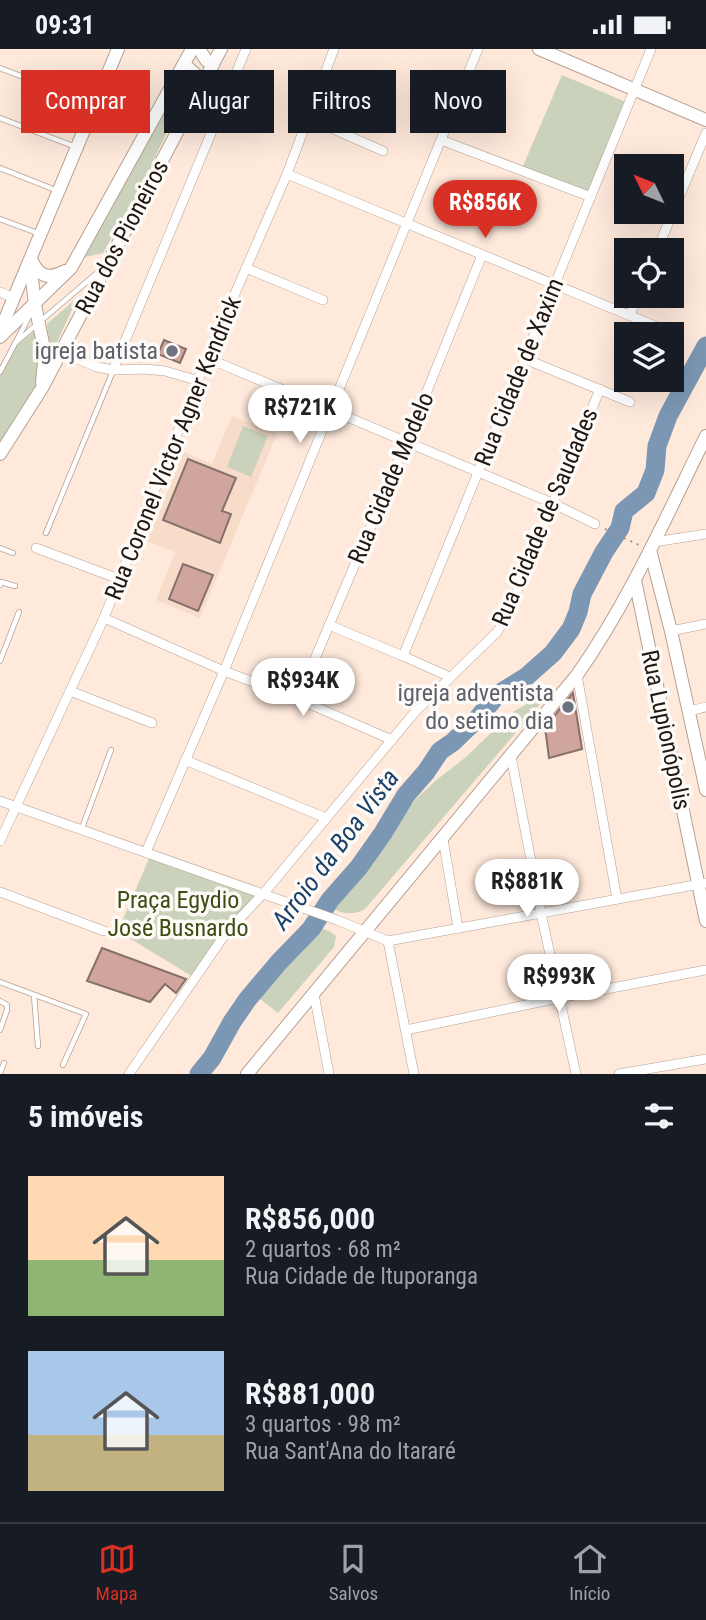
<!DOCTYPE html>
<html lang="pt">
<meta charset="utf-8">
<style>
body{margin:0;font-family:"Roboto Condensed",sans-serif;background:#20242c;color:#f1f3f6;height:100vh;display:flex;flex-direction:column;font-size:26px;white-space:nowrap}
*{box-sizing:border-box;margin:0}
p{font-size:23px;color:#9ea1a6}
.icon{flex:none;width:38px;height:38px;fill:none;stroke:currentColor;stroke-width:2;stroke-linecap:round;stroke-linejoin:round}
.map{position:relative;height:1025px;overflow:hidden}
.details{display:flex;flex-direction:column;background:#171b24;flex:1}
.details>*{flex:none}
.top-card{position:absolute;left:21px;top:21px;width:665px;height:63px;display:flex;gap:14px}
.needle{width:46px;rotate:313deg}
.tools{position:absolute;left:614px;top:105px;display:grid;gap:14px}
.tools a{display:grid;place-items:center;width:70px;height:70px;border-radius:0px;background:#171b24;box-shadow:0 7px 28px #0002;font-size:35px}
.price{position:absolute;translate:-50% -60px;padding:0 16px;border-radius:24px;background:#fff;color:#222;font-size:23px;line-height:46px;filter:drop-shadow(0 2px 4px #0008)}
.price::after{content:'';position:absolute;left:50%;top:42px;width:21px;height:16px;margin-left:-10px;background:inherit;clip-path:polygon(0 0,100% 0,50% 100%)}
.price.selected{background:#d93025;color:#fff}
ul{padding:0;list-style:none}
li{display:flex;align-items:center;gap:21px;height:175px;padding:0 28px}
li span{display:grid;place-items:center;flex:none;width:196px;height:140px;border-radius:0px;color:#555}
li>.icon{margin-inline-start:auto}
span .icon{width:84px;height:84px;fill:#fffc;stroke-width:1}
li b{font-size:30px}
h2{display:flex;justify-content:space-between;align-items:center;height:84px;padding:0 28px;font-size:30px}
.chip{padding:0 24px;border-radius:0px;background:#171b24;box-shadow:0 7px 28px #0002;font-size:24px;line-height:63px}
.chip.selected{background:#d93025;color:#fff}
.status{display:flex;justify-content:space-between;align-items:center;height:49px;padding:0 35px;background:#171b24;direction:ltr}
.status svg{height:19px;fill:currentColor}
.tabs{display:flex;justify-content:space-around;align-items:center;height:98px;border-top:2px solid #363941;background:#171b24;font-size:19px;color:#9ea1a6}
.tabs a{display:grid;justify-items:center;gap:4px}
.tabs .selected{color:#d93025}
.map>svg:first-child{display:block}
.built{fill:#f8dcca}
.green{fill:#cad2bb}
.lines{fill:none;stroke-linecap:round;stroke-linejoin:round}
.river{stroke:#7c97b3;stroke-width:19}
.building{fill:#cfa59c;stroke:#86706b;stroke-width:2}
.lane-casing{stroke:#b5a194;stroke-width:6}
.street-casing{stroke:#b5a194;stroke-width:10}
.secondary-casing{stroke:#b5a194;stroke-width:14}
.path{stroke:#a39489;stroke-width:2;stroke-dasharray:2 5;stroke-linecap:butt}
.lane{stroke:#fff;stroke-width:4.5}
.street{stroke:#fff;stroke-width:9}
.secondary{stroke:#fff;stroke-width:12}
.worship-dot{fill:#6b7280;stroke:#fefaf7;stroke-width:2.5}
.labels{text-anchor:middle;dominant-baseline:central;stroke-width:7;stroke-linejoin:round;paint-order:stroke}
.street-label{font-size:24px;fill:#1e1712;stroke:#fefaf7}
.worship-label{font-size:24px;fill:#5b616d;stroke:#fefaf7;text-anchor:end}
.park-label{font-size:24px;fill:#3d4c13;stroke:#fefaf7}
.water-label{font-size:26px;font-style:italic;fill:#194169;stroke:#fefaf7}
</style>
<div class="status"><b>09:31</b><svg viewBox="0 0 49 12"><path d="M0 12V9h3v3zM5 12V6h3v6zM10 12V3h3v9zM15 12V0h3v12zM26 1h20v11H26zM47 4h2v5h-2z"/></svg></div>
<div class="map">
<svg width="706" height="1025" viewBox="0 0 706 1025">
<rect width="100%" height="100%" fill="#fee9db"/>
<path class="built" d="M 232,367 L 277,385 L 200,569 L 156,551 L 175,503 L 147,492 L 184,403 L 212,415 Z"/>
<g class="green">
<path d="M 182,21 L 192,30 L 192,35 L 171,74 L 145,130 L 103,204 L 81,209 Z"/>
<path d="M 562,26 L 626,53 L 589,145 L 523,117 Z"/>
<path d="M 78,248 L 51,306 L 47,275 Z"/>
<path d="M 38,279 L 43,307 L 40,339 L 0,402 L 0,327 L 15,298 Z"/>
<path d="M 243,377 L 268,387 L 251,428 L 227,418 Z"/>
<path d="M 554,639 L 365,860 C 353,867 342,865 330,858 L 340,851 L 362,827 L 414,752 L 434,733 L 466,708 L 513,663 Z"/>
<path d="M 151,805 L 261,845 L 193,928 L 118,882 Z"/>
<path d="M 316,877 L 329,882 L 336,887 L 334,898 L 278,964 L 259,949 C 273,922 298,902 316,877 Z"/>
</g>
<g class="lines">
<path class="river" d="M 199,1025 L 212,1009 L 232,973 L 247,951 L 279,913 L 311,880 L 330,851 L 359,818 L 383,784 L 406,746 L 426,723 L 440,702 L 453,693 L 478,669 L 497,646 L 526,628 L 553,604 L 571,580 L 578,563 L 582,545 L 604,503 L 620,479 L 624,462 L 646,444 L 655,421 L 657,397 L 668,367 L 706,297"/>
</g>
<g class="building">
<path d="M 164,291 L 186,300 L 180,314 L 158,305 Z"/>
<path d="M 188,410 L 236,429 L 222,462 L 231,465 L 220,494 L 163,471 Z"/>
<path d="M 183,515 L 213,526 L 198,562 L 169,550 Z"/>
<path d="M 573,644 L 582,700 L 549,709 L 545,678 Z"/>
<path d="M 102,899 L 186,930 L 176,944 L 165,935 L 150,953 L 87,932 Z"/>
</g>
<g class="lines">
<defs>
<g id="lane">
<path d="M 0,19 L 94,55"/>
<path d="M 0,69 L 76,98"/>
<path d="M 0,119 L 58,142"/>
<path d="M 0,170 L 40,185"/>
<path d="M 15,294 L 97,224"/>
<path d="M 0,323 L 30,266"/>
<path d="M 46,484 L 113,322"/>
<path d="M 0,499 L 13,504"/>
<path d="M 0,536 L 1,533 L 15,537"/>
<path d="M 0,612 L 19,563"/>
<path d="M 82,779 L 111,701"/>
<path d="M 0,933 L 86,965 L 63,1016"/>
<path d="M 34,946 L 38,997"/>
<path d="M 0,952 L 7,956 L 7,961 L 0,981"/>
<path d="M 0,1024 L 4,1014"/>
</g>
<g id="street">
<path d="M 308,69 L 383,102"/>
<path d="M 441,91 L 591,148"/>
<path d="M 287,125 L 672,284"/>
<path d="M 657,201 L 706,84"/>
<path d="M 246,219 L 323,251"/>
<path d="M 0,243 L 14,249"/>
<path d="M 630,266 L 638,247"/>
<path d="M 61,303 L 97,318 L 113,321 L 144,320 L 165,322 L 199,332"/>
<path d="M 207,309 L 552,454 L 595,475"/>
<path d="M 525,310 L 630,353"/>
<path d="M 113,321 L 246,0"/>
<path d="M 654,493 L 706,485"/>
<path d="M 36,499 L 119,530"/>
<path d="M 104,569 L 224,622 L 298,650 L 392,691"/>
<path d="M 329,576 L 403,607 L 450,628"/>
<path d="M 671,582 L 706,575"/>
<path d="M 403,607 L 651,0"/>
<path d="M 577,626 L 617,850"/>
<path d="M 70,642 L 152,674"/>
<path d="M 298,650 L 406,394 L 482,206"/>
<path d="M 689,662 L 706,658"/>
<path d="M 511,707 L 541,864 L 576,1025"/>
<path d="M 185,711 L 326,769"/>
<path d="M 0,752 L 337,871 L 388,892 L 706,834"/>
<path d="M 443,790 L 458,879"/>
<path d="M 0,792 L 104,569 L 207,309 L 287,125 L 334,0"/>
<path d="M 146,803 L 224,622 L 478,0"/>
<path d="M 0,843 L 104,882"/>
<path d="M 388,892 L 414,1025"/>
<path d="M 314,945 L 329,1025"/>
<path d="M 406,981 L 559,949 L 706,921"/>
<path d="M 129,1025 L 226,884 L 263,845 L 415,663 L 497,583 L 506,569 L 600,340"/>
<path d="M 619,1025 L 706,1010"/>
</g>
<g id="secondary">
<path d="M 199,0 L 206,11 L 213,16"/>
<path d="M 539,0 L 706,71"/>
<path d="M 184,15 L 196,26 L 200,41"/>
<path d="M 32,212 C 40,229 49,230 65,222"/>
<path d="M 30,213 L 35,256 L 45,304 L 42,333"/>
<path d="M 0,282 L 118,0"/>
<path d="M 0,288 L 71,219 L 192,0"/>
<path d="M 0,405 L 42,339 L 221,0"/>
<path d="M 650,501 L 671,582 L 706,741"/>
<path d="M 635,531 L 706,872"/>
<path d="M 247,1025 L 577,626 C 629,552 666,468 706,387"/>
</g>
</defs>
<use href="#lane" class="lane-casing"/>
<use href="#street" class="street-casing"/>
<use href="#secondary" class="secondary-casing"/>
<path class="path" d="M 605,480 L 641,497"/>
<use href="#lane" class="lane"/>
<use href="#street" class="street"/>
<use href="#secondary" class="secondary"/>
</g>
<g class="worship-dot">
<circle cx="172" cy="302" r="7"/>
<circle cx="568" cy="658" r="7"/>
</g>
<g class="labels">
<g class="street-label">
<text transform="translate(122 188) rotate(-62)">Rua dos Pioneiros</text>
<text transform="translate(519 323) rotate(-68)">Rua Cidade de Xaxim</text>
<text transform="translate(173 399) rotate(-68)">Rua Coronel Victor Agner Kendrick</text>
<text transform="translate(391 429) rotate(-67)">Rua Cidade Modelo</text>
<text transform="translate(545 468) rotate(-67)">Rua Cidade de Saudades</text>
<text transform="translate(666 681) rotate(78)">Rua Lupionópolis</text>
</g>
<g class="worship-label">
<text x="158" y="302">igreja batista</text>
<text x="554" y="644">igreja adventista<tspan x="554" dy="28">do setimo dia</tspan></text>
</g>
<g class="park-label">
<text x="178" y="851">Praça Egydio<tspan x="178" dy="28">José Busnardo</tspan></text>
</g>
<g class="water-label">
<text transform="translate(335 800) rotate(-53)">Arroio da Boa Vista</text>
</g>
</g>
</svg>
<div class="tools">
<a><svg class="needle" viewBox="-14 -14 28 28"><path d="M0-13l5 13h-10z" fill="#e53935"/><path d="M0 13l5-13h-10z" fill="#9ea1a6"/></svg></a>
<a><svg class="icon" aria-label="locate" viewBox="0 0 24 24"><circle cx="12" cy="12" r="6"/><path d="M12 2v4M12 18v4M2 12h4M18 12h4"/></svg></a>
<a><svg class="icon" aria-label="layers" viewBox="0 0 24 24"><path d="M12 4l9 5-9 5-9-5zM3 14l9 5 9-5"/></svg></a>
</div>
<b class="price selected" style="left:485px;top:191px">R$856K</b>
<b class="price" style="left:300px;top:396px">R$721K</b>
<b class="price" style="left:303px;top:669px">R$934K</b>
<b class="price" style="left:527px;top:870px">R$881K</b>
<b class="price" style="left:559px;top:965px">R$993K</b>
<div class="top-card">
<a class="chip selected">Comprar</a>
<a class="chip">Alugar</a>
<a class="chip">Filtros</a>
<a class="chip">Novo</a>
</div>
</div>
<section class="details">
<h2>5 imóveis<svg class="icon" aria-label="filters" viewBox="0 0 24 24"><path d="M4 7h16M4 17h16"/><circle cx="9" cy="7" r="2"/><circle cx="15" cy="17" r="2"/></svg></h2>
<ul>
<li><span style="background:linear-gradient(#ffd9b3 60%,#8fb573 0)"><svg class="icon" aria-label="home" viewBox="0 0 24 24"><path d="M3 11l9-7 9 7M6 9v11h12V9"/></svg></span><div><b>R$856,000</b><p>2 quartos · 68 m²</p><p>Rua Cidade de Ituporanga</p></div></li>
<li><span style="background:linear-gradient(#a9c7e8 60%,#c2b280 0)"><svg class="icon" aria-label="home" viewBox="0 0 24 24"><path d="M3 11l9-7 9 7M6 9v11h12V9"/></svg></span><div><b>R$881,000</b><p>3 quartos · 98 m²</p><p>Rua Sant'Ana do Itararé</p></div></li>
</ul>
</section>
<nav class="tabs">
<a class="selected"><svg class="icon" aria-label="map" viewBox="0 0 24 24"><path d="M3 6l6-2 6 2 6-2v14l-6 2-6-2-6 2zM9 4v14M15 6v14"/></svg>Mapa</a>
<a><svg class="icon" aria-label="saved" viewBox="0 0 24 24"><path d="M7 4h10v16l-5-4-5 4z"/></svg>Salvos</a>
<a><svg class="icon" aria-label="home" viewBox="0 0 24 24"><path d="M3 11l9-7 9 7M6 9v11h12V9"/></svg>Início</a>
</nav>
